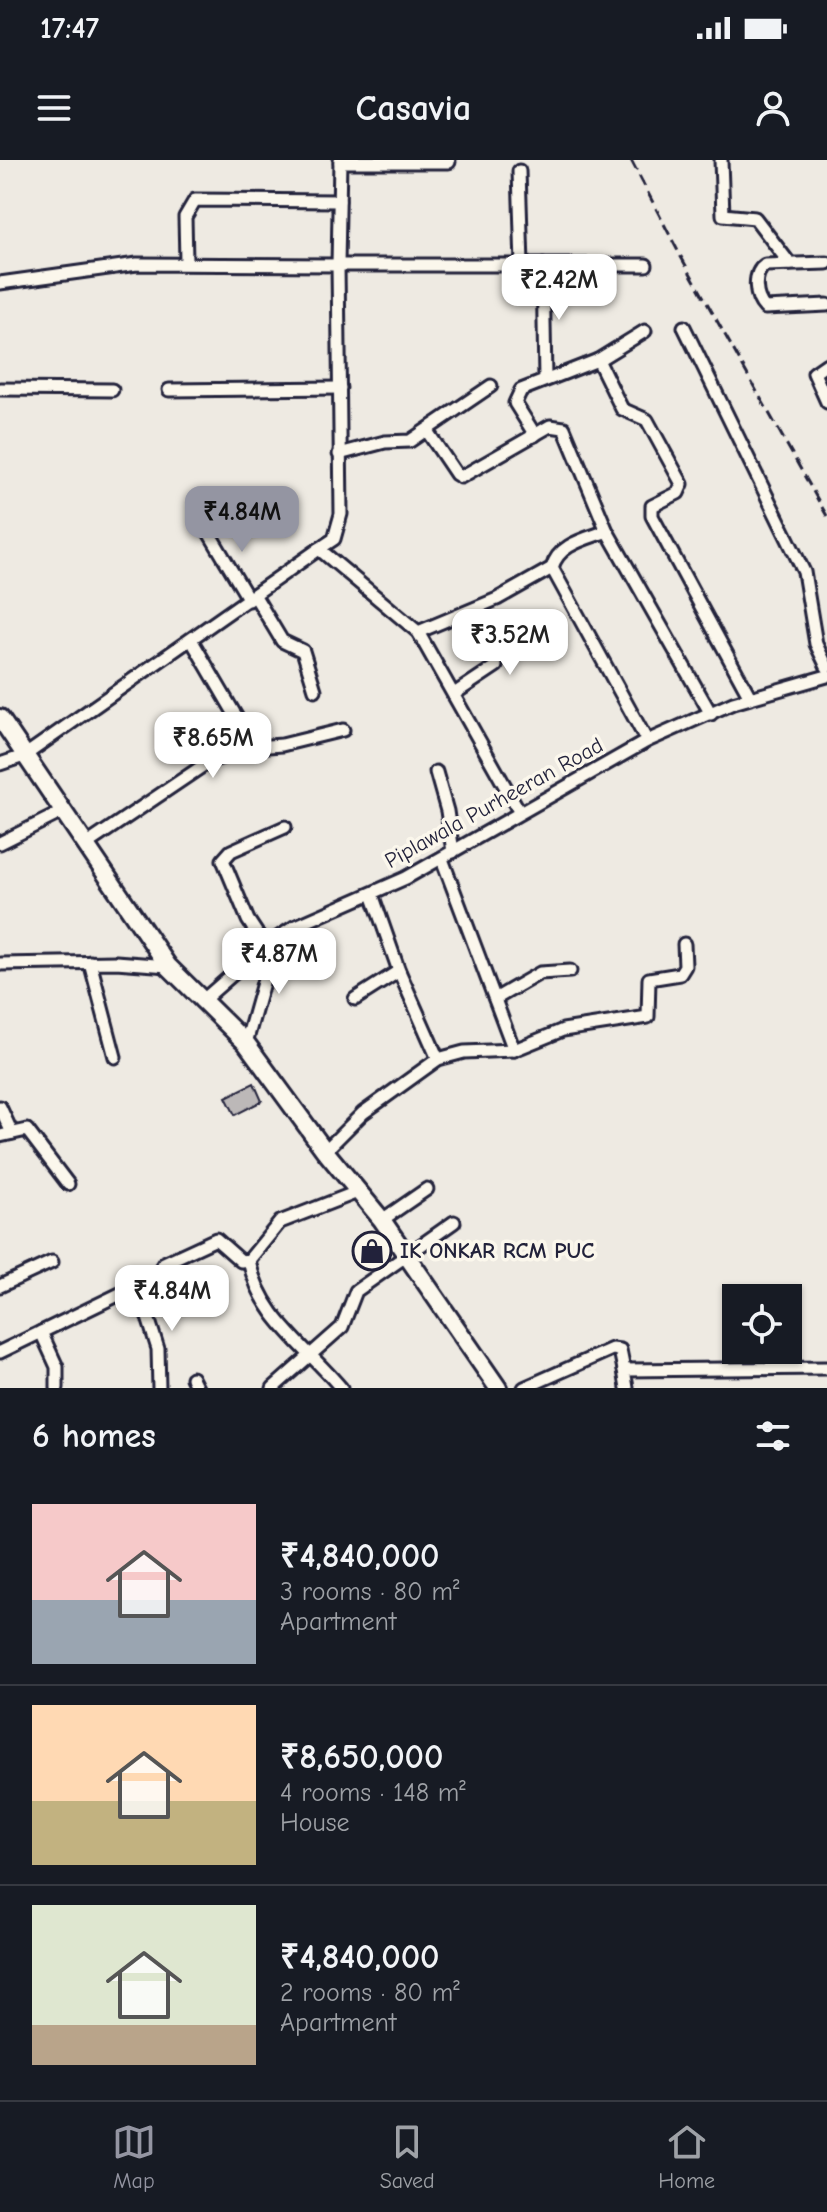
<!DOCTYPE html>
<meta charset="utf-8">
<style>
body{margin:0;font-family:"Comic Neue",sans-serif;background:#20242c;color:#f1f3f6;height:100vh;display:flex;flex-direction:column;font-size:30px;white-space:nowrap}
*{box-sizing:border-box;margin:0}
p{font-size:26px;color:#9ea1a6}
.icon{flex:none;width:44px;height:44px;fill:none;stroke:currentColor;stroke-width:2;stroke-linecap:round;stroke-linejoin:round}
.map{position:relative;height:1228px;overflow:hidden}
.sheet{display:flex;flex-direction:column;background:#171b24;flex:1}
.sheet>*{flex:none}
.tools{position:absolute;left:722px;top:1124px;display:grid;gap:16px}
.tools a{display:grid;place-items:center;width:80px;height:80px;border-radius:0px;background:#171b24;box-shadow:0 2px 6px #0004;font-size:40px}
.price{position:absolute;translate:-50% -68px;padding:0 18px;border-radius:16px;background:#fff;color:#222;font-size:26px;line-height:52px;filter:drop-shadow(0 2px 4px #0008)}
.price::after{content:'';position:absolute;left:50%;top:48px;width:24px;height:18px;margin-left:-12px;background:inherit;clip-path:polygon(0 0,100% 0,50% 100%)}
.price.current{background:#9495a2;color:#111}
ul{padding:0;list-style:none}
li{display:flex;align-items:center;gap:24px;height:200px;padding:0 32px}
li+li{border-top:2px solid #363941}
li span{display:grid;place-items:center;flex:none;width:224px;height:160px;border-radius:0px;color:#555}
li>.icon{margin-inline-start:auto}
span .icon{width:96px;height:96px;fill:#fffc;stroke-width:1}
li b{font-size:34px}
h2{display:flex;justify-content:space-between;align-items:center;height:96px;padding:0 32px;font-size:34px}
.status{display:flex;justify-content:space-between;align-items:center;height:56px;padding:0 40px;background:#171b24;direction:ltr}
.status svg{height:22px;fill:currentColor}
header{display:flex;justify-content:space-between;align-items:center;height:104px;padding:0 32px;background:#171b24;font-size:36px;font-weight:700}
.menu{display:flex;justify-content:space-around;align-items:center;height:112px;border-top:2px solid #363941;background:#171b24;font-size:22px;color:#9ea1a6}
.menu a{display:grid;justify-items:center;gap:4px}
.menu .current{color:#9495a2}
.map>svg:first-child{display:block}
.building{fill:#bcb8b8;stroke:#22223b;stroke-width:2}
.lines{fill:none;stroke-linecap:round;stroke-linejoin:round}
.minor-casing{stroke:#22223b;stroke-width:17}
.highway-casing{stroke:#22223b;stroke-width:22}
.minor{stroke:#fbf7ec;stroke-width:11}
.highway{stroke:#fbf7ec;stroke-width:16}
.rail{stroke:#22223b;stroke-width:3;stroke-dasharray:12 6;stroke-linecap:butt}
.labels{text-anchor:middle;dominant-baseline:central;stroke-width:7;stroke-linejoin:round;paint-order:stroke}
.street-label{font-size:22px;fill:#22223b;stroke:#fbf7ec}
.poi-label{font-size:22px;font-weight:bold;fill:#22223b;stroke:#fbf7ec;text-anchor:start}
</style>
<div class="status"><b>17:47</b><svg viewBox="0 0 49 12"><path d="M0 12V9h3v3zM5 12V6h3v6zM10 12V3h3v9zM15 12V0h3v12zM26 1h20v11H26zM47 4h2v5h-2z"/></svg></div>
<header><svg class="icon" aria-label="menu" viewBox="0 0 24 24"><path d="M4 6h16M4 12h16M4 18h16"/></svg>Casavia<svg class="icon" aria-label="person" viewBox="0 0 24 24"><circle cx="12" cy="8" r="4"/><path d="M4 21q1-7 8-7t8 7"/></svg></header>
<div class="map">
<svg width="827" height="1228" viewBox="0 0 827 1228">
<rect width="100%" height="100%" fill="#eeeae2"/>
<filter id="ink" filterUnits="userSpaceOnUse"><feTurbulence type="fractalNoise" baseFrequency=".0125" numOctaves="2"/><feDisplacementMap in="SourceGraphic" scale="16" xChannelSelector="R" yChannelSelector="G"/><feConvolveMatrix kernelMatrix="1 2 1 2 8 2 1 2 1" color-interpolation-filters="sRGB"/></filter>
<g filter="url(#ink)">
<path class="building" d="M 254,923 L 262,941 L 235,955 L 226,937 Z"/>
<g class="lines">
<defs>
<g id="minor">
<path d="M 340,0 L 338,105 L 646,105"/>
<path d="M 721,0 L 723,55 L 755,58 L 790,104"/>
<path d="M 340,2 L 449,2"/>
<path d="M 519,11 L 522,105"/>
<path d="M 186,101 L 185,57 L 195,40 L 339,41"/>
<path d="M 827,103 L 765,105 C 752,114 755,138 765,148 L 827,145"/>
<path d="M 543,105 L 545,219"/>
<path d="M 0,123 L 137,104 L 338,105 L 341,354 L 334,379 L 319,389 L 24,596 L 0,604"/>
<path d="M 684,167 L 804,412 L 816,484 L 827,507"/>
<path d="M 598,200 L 622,249 L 647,260 L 682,324 L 678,333 L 652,346 L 652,356 L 750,537"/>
<path d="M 827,204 L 814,213 L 827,242"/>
<path d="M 0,229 L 112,230"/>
<path d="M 169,230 L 340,228"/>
<path d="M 427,271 L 456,314 L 461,317 L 550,266 L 564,268 L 607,371 L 711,554"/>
<path d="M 535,275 L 515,243 L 521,230 L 598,200 L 645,171"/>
<path d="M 339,294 L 385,282 L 410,281 L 491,226"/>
<path d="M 205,366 L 249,440"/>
<path d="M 607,371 C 586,379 558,384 552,408 L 647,581"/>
<path d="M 319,389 L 418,472 L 519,651"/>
<path d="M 255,436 L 282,481 L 303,491 L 315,530"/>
<path d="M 418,472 L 497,439 L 552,408"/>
<path d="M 192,481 L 254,587"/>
<path d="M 454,534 L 496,506 L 493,487 L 496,484 L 543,471"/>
<path d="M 436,612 L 447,651 L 453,692"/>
<path d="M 0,683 L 62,652"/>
<path d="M 87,684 L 210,601 L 254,587 L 282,585 L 343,570"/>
<path d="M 442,699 L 514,890"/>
<path d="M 372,734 L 399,811 L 438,899"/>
<path d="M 265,786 L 248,760 L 223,700 L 231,691 L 285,667"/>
<path d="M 90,802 L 115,897"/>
<path d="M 0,804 L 116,802 L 168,806"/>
<path d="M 355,839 L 399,811"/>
<path d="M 495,839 L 540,813 L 570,811"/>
<path d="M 201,842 L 265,786 L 294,767 L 406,718 L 647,581 L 733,543 L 827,516"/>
<path d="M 246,883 L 275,780"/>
<path d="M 0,947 L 12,973"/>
<path d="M 0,976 L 27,970 L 68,1024"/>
<path d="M 325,991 L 363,953 L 438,899 L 464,892 L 514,890 L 563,870 L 648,857 L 649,819 L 680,814 L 685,806 L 684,784"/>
<path d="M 382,1060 L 427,1029"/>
<path d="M 249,1100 C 260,1157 306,1186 341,1228"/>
<path d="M 0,1126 L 52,1102"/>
<path d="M 138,1126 L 158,1189 L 159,1228"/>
<path d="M 41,1172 L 57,1207 L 57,1228"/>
<path d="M 0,1192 L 155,1117 L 164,1103 L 216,1079 L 241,1101 L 249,1100 L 280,1062 L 360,1031"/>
<path d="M 192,1218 L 197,1228"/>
<path d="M 273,1228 L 342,1167 L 356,1131 L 454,1062"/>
<path d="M 524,1228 L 612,1189 L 620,1190 L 624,1210"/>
<path d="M 627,1228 L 624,1210 L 827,1208"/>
</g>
<path id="highway" d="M 0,558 L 168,806 L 246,883 L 325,991 L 382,1060 L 498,1228"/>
</defs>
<use href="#minor" class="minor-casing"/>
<use href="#highway" class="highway-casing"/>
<use href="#minor" class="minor"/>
<use href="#highway" class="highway"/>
<path class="rail" d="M 631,0 L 680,95 L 827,356"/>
</g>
</g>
<defs>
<symbol id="shop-ring" viewBox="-11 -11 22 22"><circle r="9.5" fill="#fbf7ec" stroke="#22223b" stroke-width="1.5"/><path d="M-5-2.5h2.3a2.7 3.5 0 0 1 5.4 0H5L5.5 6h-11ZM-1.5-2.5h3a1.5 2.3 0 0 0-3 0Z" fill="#22223b"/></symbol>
</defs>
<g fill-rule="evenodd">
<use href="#shop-ring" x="350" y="1069" width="44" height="44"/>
</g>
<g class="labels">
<g class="street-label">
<text transform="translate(494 643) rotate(-29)">Piplawala Purheeran Road</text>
</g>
<g class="poi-label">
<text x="400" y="1091">IK ONKAR RCM PUC</text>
</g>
</g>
</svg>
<div class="tools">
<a><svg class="icon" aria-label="locate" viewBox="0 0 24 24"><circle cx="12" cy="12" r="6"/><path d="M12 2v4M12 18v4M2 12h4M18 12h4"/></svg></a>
</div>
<b class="price" style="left:559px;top:162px">₹2.42M</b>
<b class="price current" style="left:242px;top:394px">₹4.84M</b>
<b class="price" style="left:510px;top:517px">₹3.52M</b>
<b class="price" style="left:213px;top:620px">₹8.65M</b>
<b class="price" style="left:279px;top:836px">₹4.87M</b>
<b class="price" style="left:172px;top:1173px">₹4.84M</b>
</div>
<section class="sheet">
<h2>6 homes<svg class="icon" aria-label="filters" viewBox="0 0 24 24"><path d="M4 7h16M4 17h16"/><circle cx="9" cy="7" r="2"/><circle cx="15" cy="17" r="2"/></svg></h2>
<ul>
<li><span style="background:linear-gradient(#f6c9c9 60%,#9aa5b1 0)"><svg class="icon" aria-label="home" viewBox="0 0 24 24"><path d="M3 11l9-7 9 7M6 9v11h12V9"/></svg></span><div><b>₹4,840,000</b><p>3 rooms · 80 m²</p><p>Apartment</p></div></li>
<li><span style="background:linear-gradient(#ffd9b3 60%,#c2b280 0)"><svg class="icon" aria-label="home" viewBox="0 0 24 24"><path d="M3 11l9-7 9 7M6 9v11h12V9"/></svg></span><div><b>₹8,650,000</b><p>4 rooms · 148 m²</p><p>House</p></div></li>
<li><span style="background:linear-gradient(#dfe7d0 75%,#b9a48a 0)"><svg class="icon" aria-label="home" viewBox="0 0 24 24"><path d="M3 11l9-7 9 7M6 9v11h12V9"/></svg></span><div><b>₹4,840,000</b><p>2 rooms · 80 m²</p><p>Apartment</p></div></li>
</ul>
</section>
<nav class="menu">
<a class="current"><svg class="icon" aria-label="map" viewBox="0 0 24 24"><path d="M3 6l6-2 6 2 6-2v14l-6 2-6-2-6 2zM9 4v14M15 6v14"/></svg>Map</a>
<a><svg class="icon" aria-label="saved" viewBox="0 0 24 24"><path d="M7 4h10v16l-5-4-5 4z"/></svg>Saved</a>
<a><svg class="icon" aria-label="home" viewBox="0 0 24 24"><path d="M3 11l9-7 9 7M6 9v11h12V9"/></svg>Home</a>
</nav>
